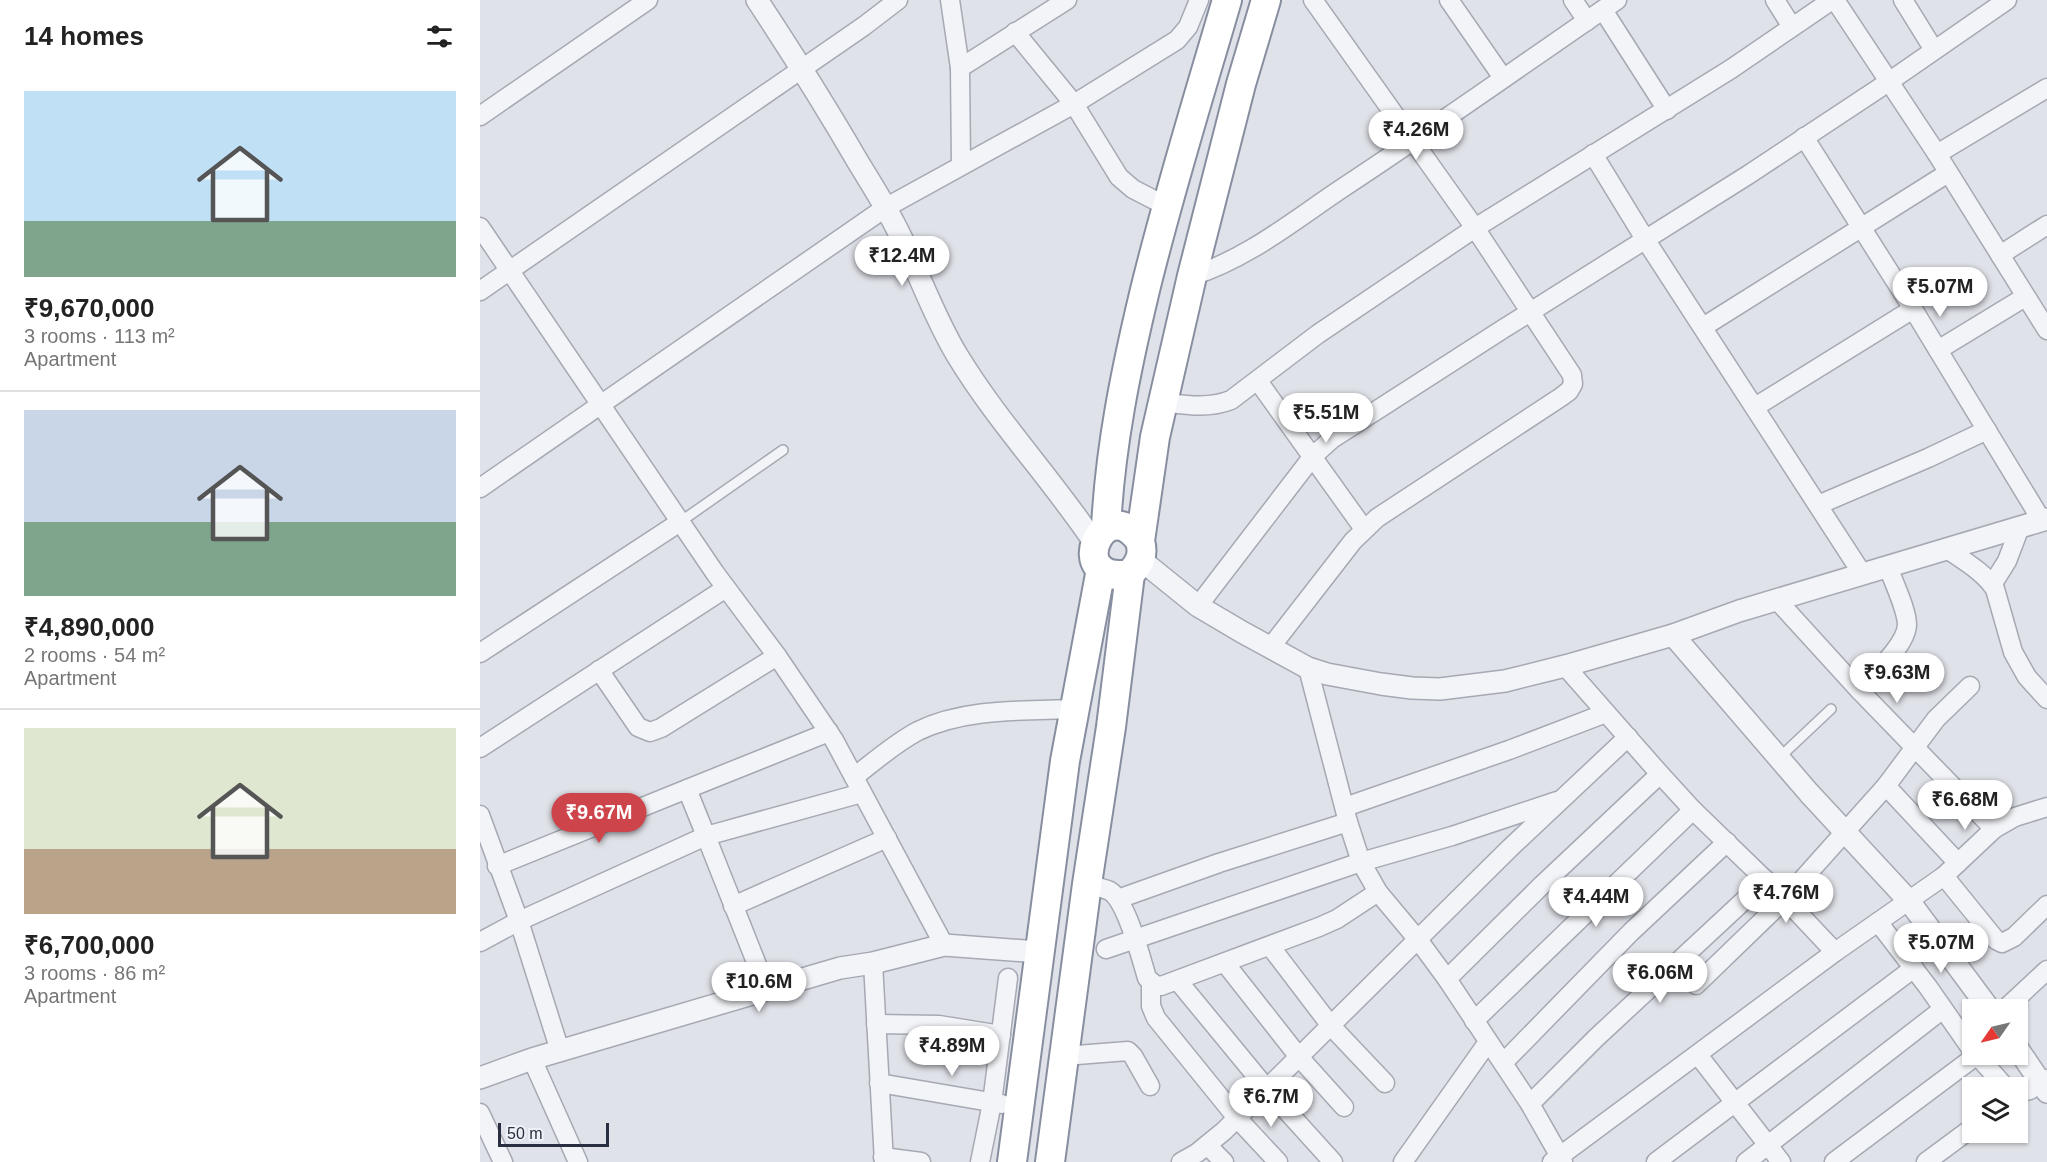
<!DOCTYPE html>
<meta charset="utf-8">
<style>
body{margin:0;font-family:Arial,sans-serif;background:#f6f6f6;color:#222;height:100vh;display:flex;flex-direction:column;font-size:22px;white-space:nowrap}
*{box-sizing:border-box;margin:0}
p{font-size:20px;color:#767676}
.icon{flex:none;width:33px;height:33px;fill:none;stroke:currentColor;stroke-width:2;stroke-linecap:round;stroke-linejoin:round}
.map{position:relative;flex:1;overflow:hidden}
.drawer{display:flex;flex-direction:column;background:#fff;width:480px}
.drawer>*{flex:none}
.needle{width:39px;rotate:236deg}
.fabs{position:absolute;left:1482px;top:999px;display:grid;gap:12px}
.fabs a{display:grid;place-items:center;width:66px;height:66px;border-radius:0px;background:#fff;box-shadow:0 2px 4px #0004;font-size:30px}
.scale{position:absolute;left:18px;bottom:15px;width:111px;box-sizing:border-box;padding-left:6px;border:3px solid #292f40;border-top:0;font-size:16px;line-height:21px;white-space:nowrap;color:#292f40;-webkit-text-stroke:4px #eff1f6;paint-order:stroke}
.price{position:absolute;translate:-50% -51px;padding:0 14px;border-radius:21px;background:#fff;color:#222;font-size:20px;line-height:39px;filter:drop-shadow(0 2px 3px #0008)}
.price::after{content:'';position:absolute;left:50%;top:36px;width:18px;height:14px;margin-left:-9px;background:inherit;clip-path:polygon(0 0,100% 0,50% 100%)}
.price.on{background:#cd454b;color:#fff}
ul{padding:0;list-style:none}
li{display:grid;align-content:center;gap:12px;height:318px;padding:0 24px}
li+li{border-top:2px solid #e0e0e0}
li span{display:grid;place-items:center;height:186px;border-radius:0px;color:#555}
li>.icon{margin-inline-start:auto}
span .icon{width:108px;height:108px;fill:#fffc;stroke-width:1}
li b{font-size:26px}
h2{display:flex;justify-content:space-between;align-items:center;height:72px;padding:0 24px;font-size:26px}
main{display:flex;flex:1;min-height:0}
.map>svg:first-child{display:block}
.lines{fill:none;stroke-linecap:round;stroke-linejoin:round}
.service-casing{stroke:#a5a9b3;stroke-width:12}
.minor-casing{stroke:#a5a9b3;stroke-width:21}
.tertiary-casing{stroke:#a5a9b3;stroke-width:24}
.trunk-casing{stroke:#878e9f;stroke-width:32}
.service{stroke:#f3f4f7;stroke-width:9}
.minor{stroke:#f3f4f7;stroke-width:18}
.tertiary{stroke:#f3f4f7;stroke-width:21}
.trunk{stroke:#fff;stroke-width:28}
</style>
<main>
<section class="drawer">
<h2>14 homes<svg class="icon" aria-label="filters" viewBox="0 0 24 24"><path d="M4 7h16M4 17h16"/><circle cx="9" cy="7" r="2"/><circle cx="15" cy="17" r="2"/></svg></h2>
<ul>
<li><span style="background:linear-gradient(#bfe0f5 70%,#7fa58c 0)"><svg class="icon" aria-label="home" viewBox="0 0 24 24"><path d="M3 11l9-7 9 7M6 9v11h12V9"/></svg></span><div><b>₹9,670,000</b><p>3 rooms · 113 m²</p><p>Apartment</p></div></li>
<li><span style="background:linear-gradient(#c9d6e8 60%,#7fa58c 0)"><svg class="icon" aria-label="home" viewBox="0 0 24 24"><path d="M3 11l9-7 9 7M6 9v11h12V9"/></svg></span><div><b>₹4,890,000</b><p>2 rooms · 54 m²</p><p>Apartment</p></div></li>
<li><span style="background:linear-gradient(#dfe7d0 65%,#b9a48a 0)"><svg class="icon" aria-label="home" viewBox="0 0 24 24"><path d="M3 11l9-7 9 7M6 9v11h12V9"/></svg></span><div><b>₹6,700,000</b><p>3 rooms · 86 m²</p><p>Apartment</p></div></li>
</ul>
</section>
<div class="map">
<svg width="1567" height="1162" viewBox="0 0 1567 1162">
<rect width="100%" height="100%" fill="#e0e2e9"/>
<g class="lines">
<defs>
<g id="service">
<path d="M 200,522 L 303,450"/>
<path d="M 1299,758 L 1351,709"/>
</g>
<g id="minor">
<path d="M 470,0 L 480,68 L 481,165"/>
<path d="M 969,0 L 1023,78"/>
<path d="M 1093,0 L 1107,21"/>
<path d="M 1295,0 L 1312,27"/>
<path d="M 1355,0 L 1457,154 L 1567,330"/>
<path d="M 1423,0 L 1454,50"/>
<path d="M 1123,10 L 1187,110"/>
<path d="M 535,32 L 594,104 L 639,177 L 653,189 L 686,206"/>
<path d="M 480,68 L 587,0"/>
<path d="M 0,116 L 168,0"/>
<path d="M 1324,137 L 1433,309 L 1562,521"/>
<path d="M 1113,154 L 1165,239 L 1383,575"/>
<path d="M 1457,154 L 1567,88"/>
<path d="M 0,227 L 235,573 L 297,656 L 354,740 L 464,945"/>
<path d="M 1520,255 L 1567,225"/>
<path d="M 712,276 C 767,259 813,221 861,189 C 954,128 1045,63 1137,0"/>
<path d="M 0,291 L 384,26 L 418,0"/>
<path d="M 1223,327 L 1468,173"/>
<path d="M 1458,350 L 1545,297"/>
<path d="M 778,381 L 884,529"/>
<path d="M 682,402 C 706,405 728,409 751,400 L 838,334 L 995,228 L 1251,69 L 1352,0"/>
<path d="M 1275,407 L 1433,309"/>
<path d="M 0,488 L 405,208 L 594,104 L 697,40 L 708,27 L 719,0"/>
<path d="M 1338,505 L 1448,458 L 1507,430"/>
<path d="M 1467,549 C 1484,561 1504,572 1515,589 L 1533,652 L 1547,677 L 1567,699"/>
<path d="M 1512,585 L 1527,561 L 1540,527"/>
<path d="M 1297,600 L 1379,690 L 1514,829"/>
<path d="M 718,606 L 833,456 L 852,439 L 1023,329 L 1268,175 L 1410,81 L 1527,0"/>
<path d="M 790,648 L 873,541 L 897,518 L 1081,397 L 1089,391 L 1093,384 L 1092,375 L 995,228 L 833,0"/>
<path d="M 0,653 L 200,522"/>
<path d="M 1085,666 L 1180,774 L 1213,810 L 1305,899 L 1355,952"/>
<path d="M 828,668 L 868,822 L 881,862 L 898,892 L 939,941 L 967,979 L 1050,1104 L 1083,1162"/>
<path d="M 119,670 L 158,727 L 170,732 L 181,728 L 297,656"/>
<path d="M 1379,690 C 1392,675 1426,646 1427,625 C 1427,609 1413,582 1408,566"/>
<path d="M 0,748 L 246,588"/>
<path d="M 374,777 C 395,761 415,743 438,731 C 485,708 543,711 594,709"/>
<path d="M 1406,786 L 1478,863"/>
<path d="M 865,807 L 1029,750 L 1126,713"/>
<path d="M 0,815 L 39,921 L 80,1051"/>
<path d="M 17,866 L 207,789"/>
<path d="M 1464,876 L 1516,940 L 1522,943 L 1534,937 L 1567,905"/>
<path d="M 607,884 C 614,886 623,888 630,891 C 647,902 661,958 667,978 L 675,985 L 681,986 L 839,927 L 857,919 L 898,892"/>
<path d="M 638,899 L 739,863 L 868,822"/>
<path d="M 253,906 L 407,838"/>
<path d="M 1398,922 L 1448,987 L 1492,1050"/>
<path d="M 0,942 L 39,921 L 226,836 L 207,789 L 349,732"/>
<path d="M 790,946 L 851,1026 L 905,1083"/>
<path d="M 626,949 L 881,862 L 972,836 L 1077,801"/>
<path d="M 393,963 L 404,1162"/>
<path d="M 745,963 L 819,1057 L 864,1107"/>
<path d="M 967,979 L 1062,885 L 1180,774"/>
<path d="M 698,981 L 787,1089 L 853,1162"/>
<path d="M 671,982 L 671,1006 L 676,1018 L 757,1118 L 798,1162"/>
<path d="M 1216,985 L 1305,899 L 1406,786 L 1456,719 L 1490,686"/>
<path d="M 287,990 L 226,836 L 382,793"/>
<path d="M 1524,1010 L 1567,970"/>
<path d="M 994,1021 L 1213,810"/>
<path d="M 396,1024 L 459,1025 L 521,1035"/>
<path d="M 1496,1054 L 1526,1088"/>
<path d="M 1218,1055 L 1301,1162"/>
<path d="M 584,1056 L 648,1051 L 653,1056 L 670,1086"/>
<path d="M 52,1059 L 98,1162"/>
<path d="M 1023,1063 L 1151,932 L 1247,842"/>
<path d="M 399,1083 L 522,1104"/>
<path d="M 1538,1093 L 1550,1090 L 1567,1079"/>
<path d="M 1050,1104 L 1116,1038 L 1286,880"/>
<path d="M 0,1113 L 23,1162"/>
<path d="M 727,1145 L 744,1162"/>
<path d="M 403,1157 L 441,1162"/>
<path d="M 500,1162 L 512,1103 L 528,978"/>
<path d="M 701,1162 L 717,1153 L 744,1131 L 1030,848 L 1148,737"/>
<path d="M 923,1162 L 1008,1042"/>
<path d="M 1072,1162 L 1355,952 L 1464,876 L 1514,829 L 1535,817 L 1567,807"/>
<path d="M 1176,1162 L 1434,968"/>
<path d="M 1266,1162 L 1463,1009"/>
<path d="M 1354,1162 L 1497,1055"/>
<path d="M 1446,1162 L 1492,1128"/>
</g>
<g id="tertiary">
<path d="M 277,0 C 312,53 346,107 378,162 C 392,185 407,208 419,233 C 439,273 454,317 477,355 C 517,421 571,478 614,542"/>
<path d="M 661,560 L 718,606 L 762,632 L 828,668 L 847,674 L 901,684 L 932,688 L 960,689 L 1025,681 L 1085,666 L 1193,635 L 1259,611 L 1567,519"/>
<path d="M 1193,635 L 1329,793 L 1429,901 L 1510,1010"/>
<path d="M 1538,1049 L 1567,1092"/>
<path d="M 0,1078 L 52,1059 L 360,968 L 393,963 L 464,945 L 559,952"/>
</g>
<g id="trunk">
<path d="M 626,528 C 630,447 646,369 665,290 C 689,192 719,96 747,0"/>
<path d="M 660,541 C 624,489 582,585 650,574 C 660,563 664,555 660,541 L 675,437 L 712,276 L 761,84 L 786,0"/>
<path d="M 532,1162 L 585,761 L 621,569"/>
<path d="M 570,1162 L 607,884 L 631,727 L 650,574"/>
</g>
</defs>
<use href="#service" class="service-casing"/>
<use href="#minor" class="minor-casing"/>
<use href="#tertiary" class="tertiary-casing"/>
<use href="#trunk" class="trunk-casing"/>
<use href="#service" class="service"/>
<use href="#minor" class="minor"/>
<use href="#tertiary" class="tertiary"/>
<use href="#trunk" class="trunk"/>
</g>
</svg>
<div class="fabs">
<a><svg class="needle" viewBox="-14 -14 28 28"><path d="M0-13l5 13h-10z" fill="#e53935"/><path d="M0 13l5-13h-10z" fill="#767676"/></svg></a>
<a><svg class="icon" aria-label="layers" viewBox="0 0 24 24"><path d="M12 4l9 5-9 5-9-5zM3 14l9 5 9-5"/></svg></a>
</div>
<div class="scale">50 m</div>
<b class="price" style="left:936px;top:161px">₹4.26M</b>
<b class="price" style="left:422px;top:287px">₹12.4M</b>
<b class="price" style="left:1460px;top:318px">₹5.07M</b>
<b class="price" style="left:846px;top:444px">₹5.51M</b>
<b class="price" style="left:1417px;top:704px">₹9.63M</b>
<b class="price" style="left:1485px;top:831px">₹6.68M</b>
<b class="price on" style="left:119px;top:844px">₹9.67M</b>
<b class="price" style="left:1306px;top:924px">₹4.76M</b>
<b class="price" style="left:1116px;top:928px">₹4.44M</b>
<b class="price" style="left:1461px;top:974px">₹5.07M</b>
<b class="price" style="left:1180px;top:1004px">₹6.06M</b>
<b class="price" style="left:279px;top:1013px">₹10.6M</b>
<b class="price" style="left:472px;top:1077px">₹4.89M</b>
<b class="price" style="left:791px;top:1128px">₹6.7M</b>
</div>
</main>
